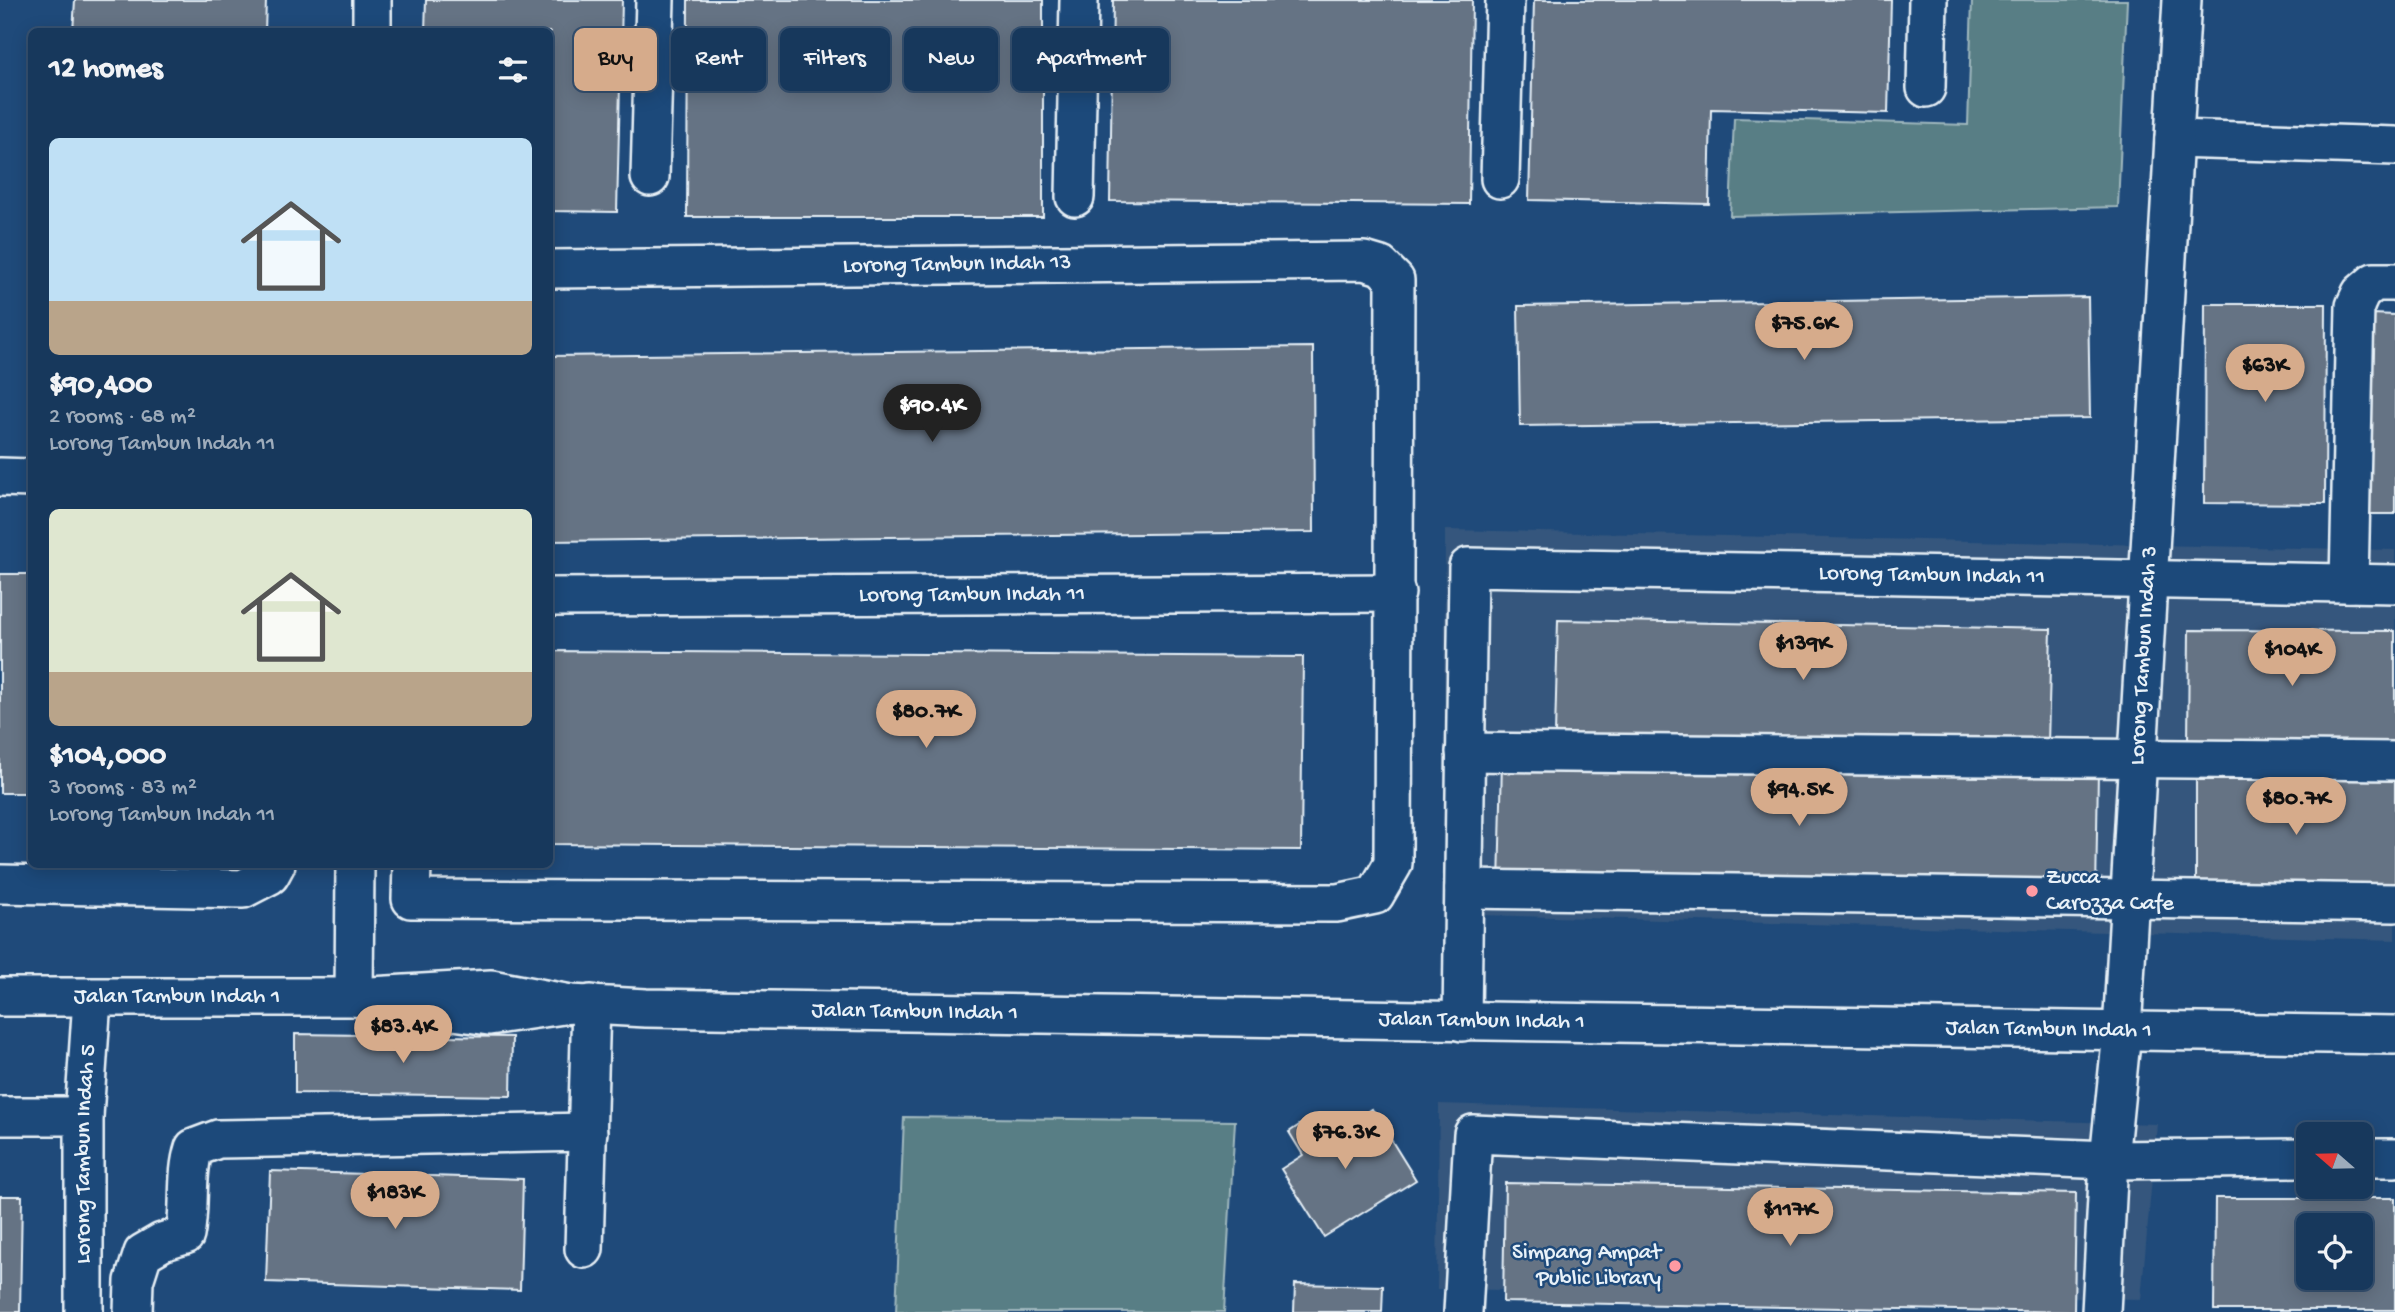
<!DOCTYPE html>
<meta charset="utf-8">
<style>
body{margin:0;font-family:"Gochi Hand",sans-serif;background:#244365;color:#f1f3f6;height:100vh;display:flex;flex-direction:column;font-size:26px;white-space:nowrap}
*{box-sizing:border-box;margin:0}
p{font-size:23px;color:#9eacbb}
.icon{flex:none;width:38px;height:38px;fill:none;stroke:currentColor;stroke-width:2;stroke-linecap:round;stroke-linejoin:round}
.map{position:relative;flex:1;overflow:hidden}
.details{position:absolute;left:28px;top:28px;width:525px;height:840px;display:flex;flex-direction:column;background:#17385c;border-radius:10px;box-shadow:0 4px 18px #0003,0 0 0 2px #365272}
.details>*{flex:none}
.guide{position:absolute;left:574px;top:28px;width:665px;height:63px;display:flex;gap:14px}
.needle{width:46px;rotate:290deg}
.controls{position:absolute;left:2296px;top:1122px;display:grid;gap:14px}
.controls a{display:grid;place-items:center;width:77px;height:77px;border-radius:10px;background:#17385c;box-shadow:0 4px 18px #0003,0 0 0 2px #365272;font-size:35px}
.price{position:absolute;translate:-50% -60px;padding:0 16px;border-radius:24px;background:#d6ab8b;color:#111;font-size:23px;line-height:46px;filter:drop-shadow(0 2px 4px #0008)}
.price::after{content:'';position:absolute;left:50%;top:42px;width:21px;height:16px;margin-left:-10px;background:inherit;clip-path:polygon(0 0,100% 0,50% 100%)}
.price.current{background:#222;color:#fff}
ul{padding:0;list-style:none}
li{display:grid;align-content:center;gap:14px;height:371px;padding:0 21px}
li span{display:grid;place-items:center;height:217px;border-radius:10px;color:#555}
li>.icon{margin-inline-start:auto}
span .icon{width:126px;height:126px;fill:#fffc;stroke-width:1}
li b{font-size:30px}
h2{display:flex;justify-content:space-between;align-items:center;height:84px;padding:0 21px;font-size:30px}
.tag{padding:0 24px;border-radius:10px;background:#17385c;box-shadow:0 4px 18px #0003,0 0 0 2px #365272;font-size:24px;line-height:63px}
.tag.current{background:#d6ab8b;color:#111}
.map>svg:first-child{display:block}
.built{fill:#34567d}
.green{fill:#587e85;stroke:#a0b8be;stroke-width:2}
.building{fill:#657384;stroke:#e8f1f8;stroke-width:2;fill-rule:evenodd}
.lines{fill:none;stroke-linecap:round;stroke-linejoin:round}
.minor-casing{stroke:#e8f1f8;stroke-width:42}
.minor{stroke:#1f4a7a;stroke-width:37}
.poi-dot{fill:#ff9aa2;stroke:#1f4a7a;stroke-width:2.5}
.labels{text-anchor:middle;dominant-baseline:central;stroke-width:5;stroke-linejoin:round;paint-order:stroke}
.street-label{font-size:23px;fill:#e8f1f8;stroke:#1f4a7a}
.poi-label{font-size:23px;fill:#e8f1f8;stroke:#1f4a7a;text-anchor:start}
</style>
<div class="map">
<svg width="2395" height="1312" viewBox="0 0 2395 1312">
<rect width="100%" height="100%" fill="#1f4a7a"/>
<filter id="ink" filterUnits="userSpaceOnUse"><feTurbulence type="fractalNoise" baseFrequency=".0143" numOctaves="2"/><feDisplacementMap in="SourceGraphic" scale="14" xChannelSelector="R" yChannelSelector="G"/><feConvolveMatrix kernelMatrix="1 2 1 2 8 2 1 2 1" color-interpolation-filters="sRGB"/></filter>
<g filter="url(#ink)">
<g class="built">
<path d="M 1445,530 L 2395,550 L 2395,940 L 1443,914 Z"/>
<path d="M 1439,1104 L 2157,1124 L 2141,1299 L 1437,1289 Z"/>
</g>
<g class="green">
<path d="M 1972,0 L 2127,0 L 2118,207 L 1730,216 L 1734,118 L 1968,125 Z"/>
<path d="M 904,1117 L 1235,1121 L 1224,1312 L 896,1312 Z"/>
</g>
<g class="building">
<path d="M 75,0 L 266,0 L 265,32 L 73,32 Z"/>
<path d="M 426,0 L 622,0 L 617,212 L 550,211 L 550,32 L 425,32 Z"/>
<path d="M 688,0 L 1043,0 L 1043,217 L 687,217 Z"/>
<path d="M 1113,0 L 1472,0 L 1469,204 L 1110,201 Z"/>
<path d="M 1534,0 L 1891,0 L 1888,113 L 1711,109 L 1709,204 L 1529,200 Z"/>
<path d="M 2088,297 L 2090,418 L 1520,426 L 1518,306 Z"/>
<path d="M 2205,304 L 2326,304 L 2325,504 L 2204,503 Z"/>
<path d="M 2372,314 L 2395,315 L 2395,514 L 2370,514 Z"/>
<path d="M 1313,347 L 1314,532 L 550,541 L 550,356 Z"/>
<rect x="0" y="574" width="32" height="219"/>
<path d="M 1558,620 L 2051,629 L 2048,744 L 1555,734 Z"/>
<path d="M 2189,630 L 2395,631 L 2395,746 L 2188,745 Z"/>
<path d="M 550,651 L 1303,657 L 1301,850 L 550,844 Z"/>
<path d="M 1502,762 L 2098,770 L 2096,894 L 1499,886 Z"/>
<path d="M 2196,780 L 2395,780 L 2395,895 L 2196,894 Z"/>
<path d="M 295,1034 L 512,1037 L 511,1096 L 295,1093 Z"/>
<path d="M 1372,1109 L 1416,1180 L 1324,1237 L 1281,1169 L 1303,1155 L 1289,1132 L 1313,1116 L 1327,1139 Z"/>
<path d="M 270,1171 L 523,1179 L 520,1290 L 266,1282 Z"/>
<path d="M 1505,1183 L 2076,1193 L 2074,1312 L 1503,1302 Z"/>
<path d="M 0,1196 L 22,1196 L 20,1312 L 0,1312 Z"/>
<path d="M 2215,1198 L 2395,1198 L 2395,1310 L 2214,1310 ZM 2308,1225 L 2361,1225 L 2361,1278 L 2308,1278 Z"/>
<path d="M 1295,1284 L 1383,1286 L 1382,1312 L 1294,1312 Z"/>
</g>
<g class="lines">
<defs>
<g id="minor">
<path d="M 372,32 L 372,0"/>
<path d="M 1926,88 L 1928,0"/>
<path d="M 2174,139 L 2395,146"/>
<path d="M 650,177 L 655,0"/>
<path d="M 1500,179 L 1505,0"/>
<path d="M 1075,197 L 1079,0"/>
<path d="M 0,477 L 32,478"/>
<path d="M 2349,583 L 2355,306 L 2361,293 L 2374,282 L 2395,282"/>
<path id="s1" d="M 550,597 L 1396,593"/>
<path d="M 1465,752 L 2395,761"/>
<path d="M 412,864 L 411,899 L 1337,903 L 1375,895 L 1393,864 L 1395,280 L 1381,266 L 1364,261 L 550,269"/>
<path d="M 0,884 L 243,889 L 270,875 L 276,864"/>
<path d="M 1464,889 L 2395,903"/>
<path d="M 491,989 L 570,1004 L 489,1016 L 354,997 Z"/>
<path id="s2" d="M 0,997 L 354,997 L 355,864"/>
<path id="s3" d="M 570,1004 L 646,1008 L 2395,1035"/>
<path id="s4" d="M 1462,1022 L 1468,567 L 2395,584"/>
<path d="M 0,1116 L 84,1116"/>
<path d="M 2361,1158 L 2395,1158"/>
<path d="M 584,1249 L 591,1004"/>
<path id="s5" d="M 84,1312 L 84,1116 L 92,999"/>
<path d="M 133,1312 L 134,1281 L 143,1253 L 162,1242 L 185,1235 C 191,1205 185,1176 194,1148 L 218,1139 L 588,1132"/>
<path d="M 1463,1312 L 1473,1134 L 2109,1160 L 2308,1158"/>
<path id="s6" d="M 2101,1312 L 2109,1160 L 2122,1031 L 2182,0"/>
</g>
</defs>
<use href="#minor" class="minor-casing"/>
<use href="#minor" class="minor"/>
</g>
</g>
<g class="poi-dot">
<circle cx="2032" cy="891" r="7"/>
<circle cx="1675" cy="1266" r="7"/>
</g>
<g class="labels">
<g class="street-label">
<text transform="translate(957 265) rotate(-1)">Lorong Tambun Indah 13</text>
<text stroke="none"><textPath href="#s4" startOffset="919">Lorong Tambun Indah 11</textPath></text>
<text stroke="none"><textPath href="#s1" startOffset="422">Lorong Tambun Indah 11</textPath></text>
<text stroke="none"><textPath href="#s6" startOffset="658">Lorong Tambun Indah 3</textPath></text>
<text stroke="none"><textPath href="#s2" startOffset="177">Jalan Tambun Indah 1</textPath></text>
<text stroke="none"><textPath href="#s3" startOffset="345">Jalan Tambun Indah 1</textPath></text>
<text stroke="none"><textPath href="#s3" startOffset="912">Jalan Tambun Indah 1</textPath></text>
<text stroke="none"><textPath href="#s3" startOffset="1479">Jalan Tambun Indah 1</textPath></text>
<text stroke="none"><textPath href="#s5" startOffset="158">Lorong Tambun Indah 5</textPath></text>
</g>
<g class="poi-label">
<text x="2046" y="878">Zucca<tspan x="2046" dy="26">Carozza Cafe</tspan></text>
<text x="1661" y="1253" text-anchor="end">Simpang Ampat<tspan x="1661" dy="26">Public Library</tspan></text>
</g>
</g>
</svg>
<div class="controls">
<a><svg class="needle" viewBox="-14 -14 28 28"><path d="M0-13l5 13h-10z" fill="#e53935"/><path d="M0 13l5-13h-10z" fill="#9eacbb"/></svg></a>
<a><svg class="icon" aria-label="locate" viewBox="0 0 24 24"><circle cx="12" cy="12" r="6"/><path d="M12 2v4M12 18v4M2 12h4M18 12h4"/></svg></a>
</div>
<b class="price" style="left:1804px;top:362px">$75.6K</b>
<b class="price" style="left:2265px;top:404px">$63K</b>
<b class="price current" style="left:932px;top:444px">$90.4K</b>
<b class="price" style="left:1803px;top:682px">$139K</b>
<b class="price" style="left:2292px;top:688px">$104K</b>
<b class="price" style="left:926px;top:750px">$80.7K</b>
<b class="price" style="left:1799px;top:828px">$94.5K</b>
<b class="price" style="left:2296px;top:837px">$80.7K</b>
<b class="price" style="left:403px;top:1065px">$83.4K</b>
<b class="price" style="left:1345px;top:1171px">$76.3K</b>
<b class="price" style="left:395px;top:1231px">$183K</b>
<b class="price" style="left:1790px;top:1248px">$117K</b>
<div class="guide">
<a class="tag current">Buy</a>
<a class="tag">Rent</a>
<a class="tag">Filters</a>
<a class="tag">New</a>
<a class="tag">Apartment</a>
</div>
<section class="details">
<h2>12 homes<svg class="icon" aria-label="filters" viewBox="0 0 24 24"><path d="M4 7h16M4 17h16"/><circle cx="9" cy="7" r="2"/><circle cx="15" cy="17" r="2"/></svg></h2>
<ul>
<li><span style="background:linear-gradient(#bfe0f5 75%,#b9a48a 0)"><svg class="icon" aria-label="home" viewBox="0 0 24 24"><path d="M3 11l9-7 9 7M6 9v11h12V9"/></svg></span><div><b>$90,400</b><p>2 rooms · 68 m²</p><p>Lorong Tambun Indah 11</p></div></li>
<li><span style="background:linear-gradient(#dfe7d0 75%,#b9a48a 0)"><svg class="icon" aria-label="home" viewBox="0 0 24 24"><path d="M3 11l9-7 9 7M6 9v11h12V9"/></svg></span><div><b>$104,000</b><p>3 rooms · 83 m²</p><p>Lorong Tambun Indah 11</p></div></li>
</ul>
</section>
</div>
